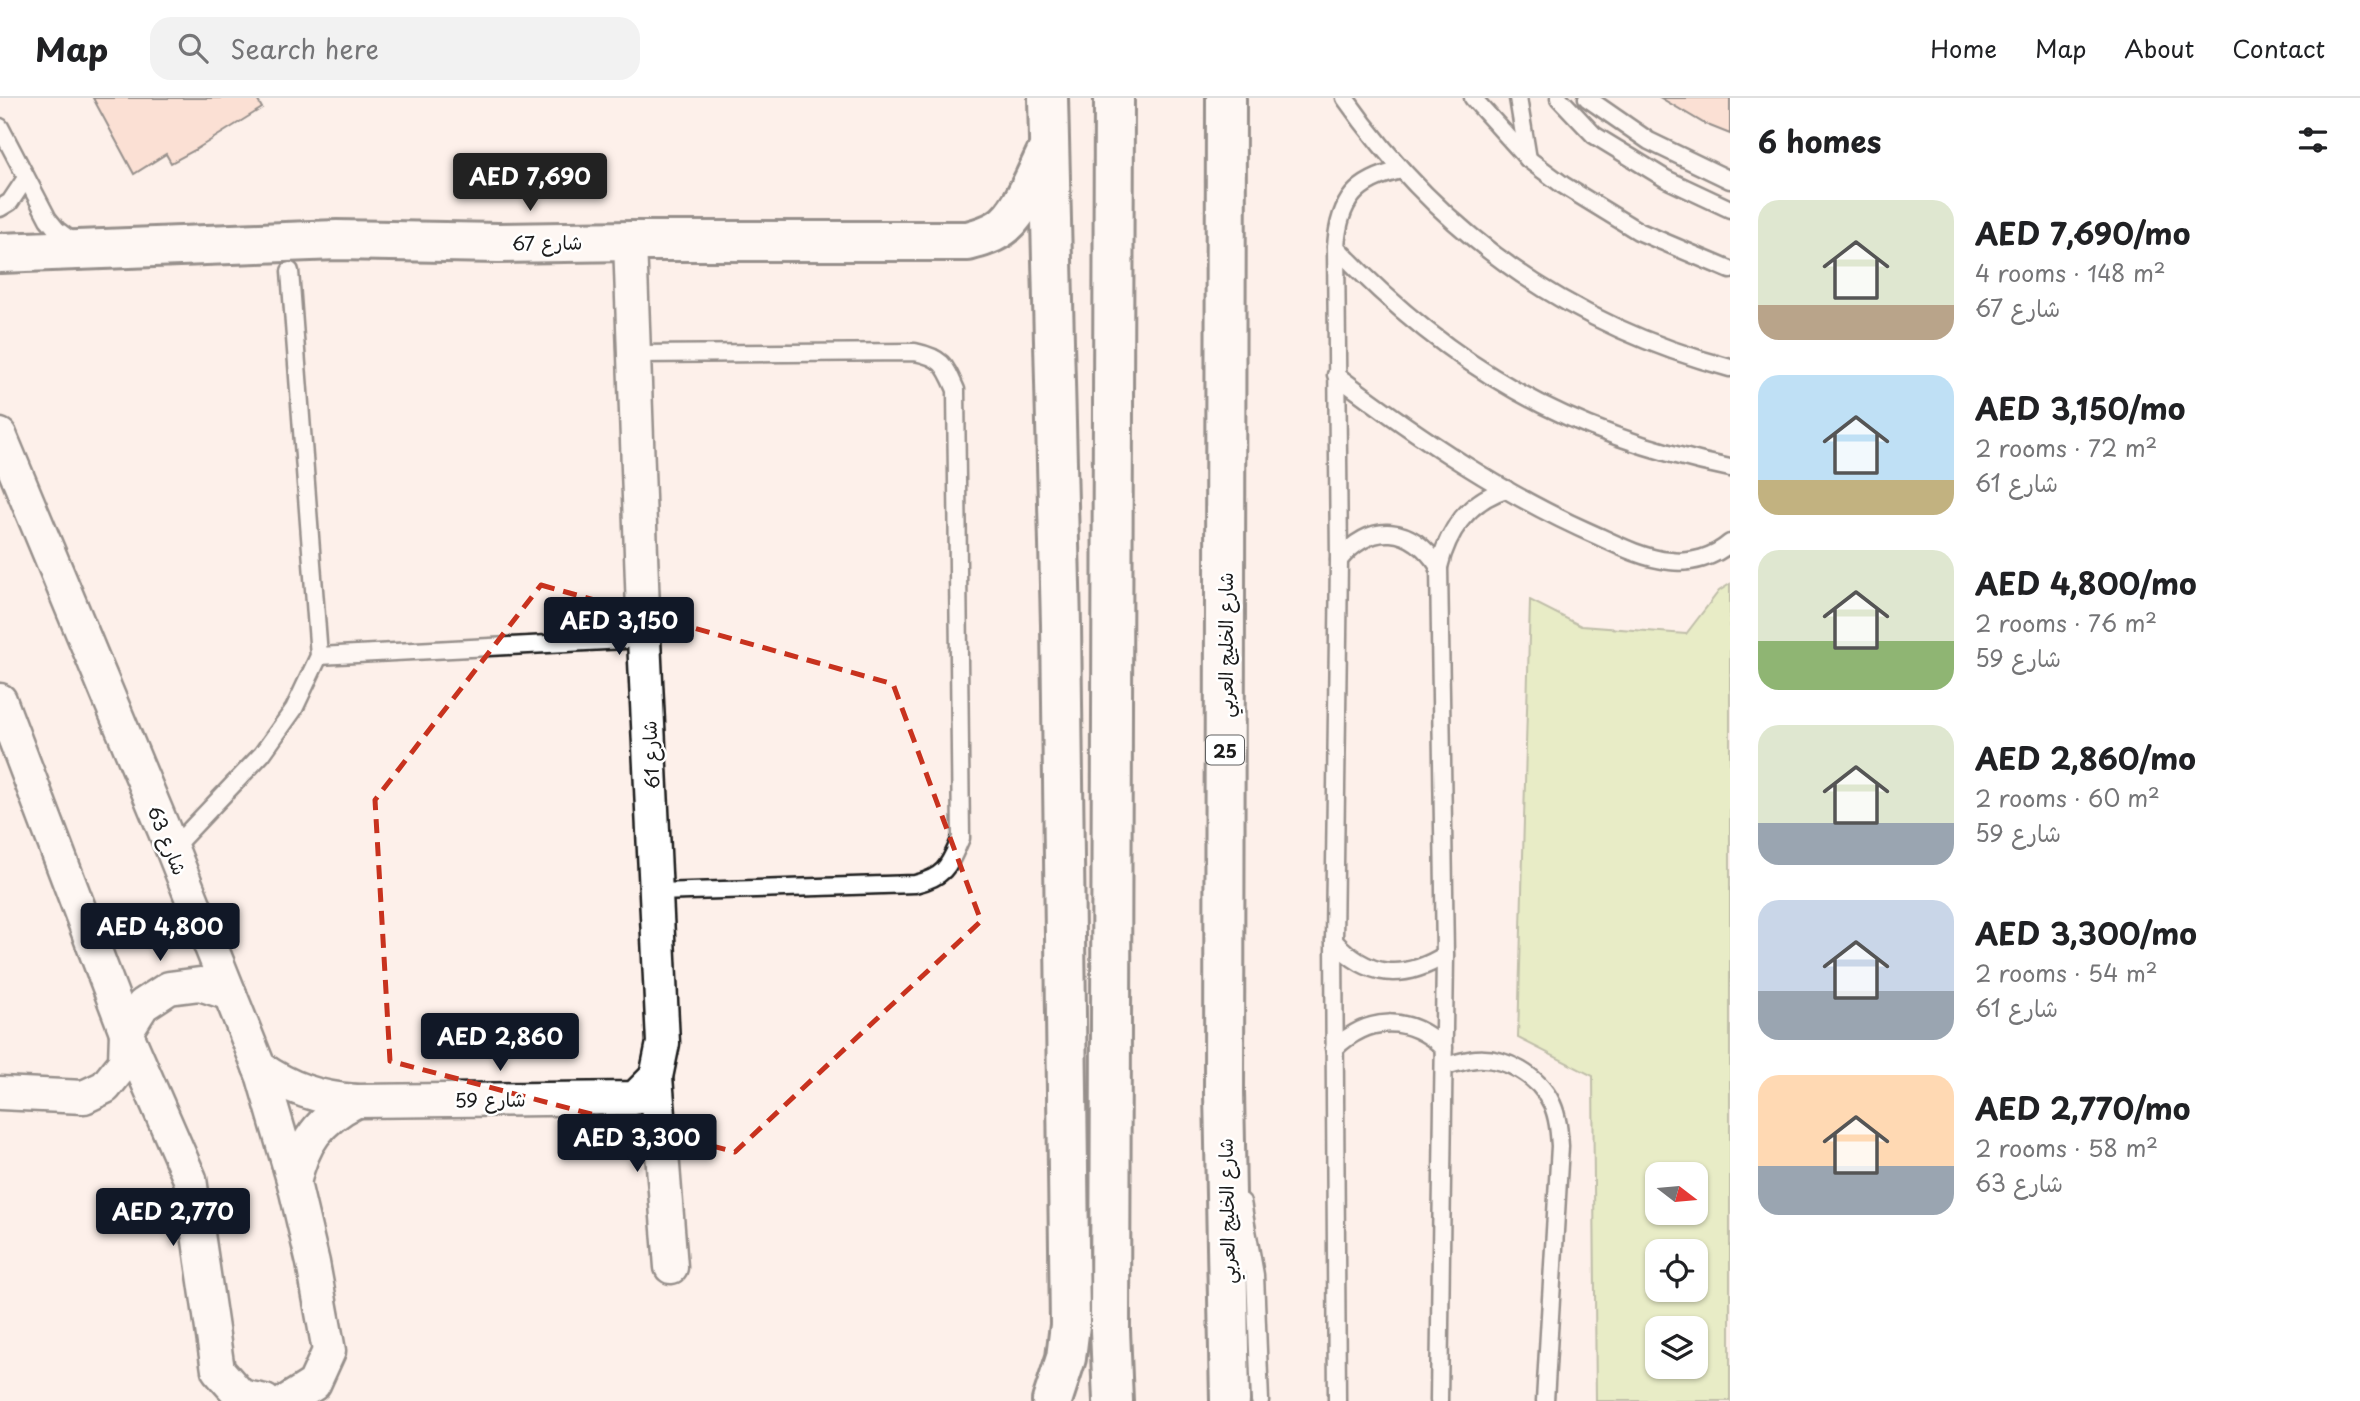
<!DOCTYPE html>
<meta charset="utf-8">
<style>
body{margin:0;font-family:"Playpen Sans","Playpen Sans Arabic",sans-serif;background:#f2f2f2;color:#202124;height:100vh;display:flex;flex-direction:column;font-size:26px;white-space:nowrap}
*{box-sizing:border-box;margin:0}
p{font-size:23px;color:#757577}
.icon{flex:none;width:38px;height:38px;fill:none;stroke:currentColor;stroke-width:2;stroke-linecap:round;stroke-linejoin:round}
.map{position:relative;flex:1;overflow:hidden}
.side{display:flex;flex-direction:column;background:#fff;width:630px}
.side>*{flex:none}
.needle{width:46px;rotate:106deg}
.tools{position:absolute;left:1645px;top:1064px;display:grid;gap:14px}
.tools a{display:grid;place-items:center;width:63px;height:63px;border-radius:14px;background:#fff;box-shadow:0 2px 5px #0004;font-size:35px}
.price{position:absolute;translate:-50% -60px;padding:0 16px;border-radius:7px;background:#111827;color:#fff;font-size:23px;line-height:46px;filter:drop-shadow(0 2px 4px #0008)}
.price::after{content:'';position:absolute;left:50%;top:42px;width:21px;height:16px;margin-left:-10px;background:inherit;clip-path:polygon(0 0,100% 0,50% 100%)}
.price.selected{background:#222;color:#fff}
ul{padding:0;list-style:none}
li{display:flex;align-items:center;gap:21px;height:175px;padding:0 28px}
li span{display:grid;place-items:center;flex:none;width:196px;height:140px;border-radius:21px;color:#555}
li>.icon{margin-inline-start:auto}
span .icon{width:84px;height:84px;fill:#fffc;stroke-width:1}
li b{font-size:30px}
h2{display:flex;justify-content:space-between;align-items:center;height:84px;padding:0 28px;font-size:30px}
header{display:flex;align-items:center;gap:42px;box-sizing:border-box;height:98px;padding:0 35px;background:#fff;border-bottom:2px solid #e0e0e0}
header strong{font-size:33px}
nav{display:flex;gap:38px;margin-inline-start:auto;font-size:24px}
.search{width:490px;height:63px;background:#f2f2f2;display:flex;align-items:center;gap:18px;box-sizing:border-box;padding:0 24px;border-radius:21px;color:#757577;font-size:26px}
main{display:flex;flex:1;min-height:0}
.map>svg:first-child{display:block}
.green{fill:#cee69c;stroke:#75815c;stroke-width:2;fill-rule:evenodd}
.building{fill:#f8ccba;stroke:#1c1c1c;stroke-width:2}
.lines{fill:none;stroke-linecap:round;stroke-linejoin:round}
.service-casing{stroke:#1c1c1c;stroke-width:21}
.minor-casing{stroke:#1c1c1c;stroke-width:37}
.tertiary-casing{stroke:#1c1c1c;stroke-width:44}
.primary-casing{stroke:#1c1c1c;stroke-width:44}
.service{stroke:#fff;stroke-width:16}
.minor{stroke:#fff;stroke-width:32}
.tertiary{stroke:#fff;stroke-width:38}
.primary{stroke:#fff;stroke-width:38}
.marked{fill:none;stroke:#c8321e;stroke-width:5;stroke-dasharray:14 9;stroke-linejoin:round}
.labels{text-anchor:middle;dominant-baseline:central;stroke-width:5;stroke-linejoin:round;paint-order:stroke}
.shield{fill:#fff;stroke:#606060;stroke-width:2}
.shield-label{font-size:18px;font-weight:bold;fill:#1c1c1c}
.street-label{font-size:19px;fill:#1c1c1c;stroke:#fff}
</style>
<header>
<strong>Map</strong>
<div class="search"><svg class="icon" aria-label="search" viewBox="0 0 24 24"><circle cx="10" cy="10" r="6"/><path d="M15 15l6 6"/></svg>Search here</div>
<nav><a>Home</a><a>Map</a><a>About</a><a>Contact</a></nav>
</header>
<main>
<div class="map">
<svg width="1730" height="1303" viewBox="0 0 1730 1303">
<rect width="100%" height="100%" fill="#fdf0ea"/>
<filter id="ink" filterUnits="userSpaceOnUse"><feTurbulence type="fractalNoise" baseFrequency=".0143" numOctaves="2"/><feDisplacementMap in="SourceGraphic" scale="14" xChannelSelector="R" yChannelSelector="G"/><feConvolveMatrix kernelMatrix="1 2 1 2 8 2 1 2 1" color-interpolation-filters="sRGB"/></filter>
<g filter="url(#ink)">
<path class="green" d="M 1730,486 L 1730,1303 L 1596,1303 L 1593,978 L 1518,940 L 1530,502 L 1581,528 L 1686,536 L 1719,493 ZM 1657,1076 L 1696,1076 L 1696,1115 L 1657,1115 ZM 1657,1153 L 1696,1153 L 1696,1192 L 1657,1192 ZM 1657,1230 L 1696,1230 L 1696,1269 L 1657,1269 Z"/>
<g class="building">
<path d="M 93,0 L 263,0 L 258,3 L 262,10 L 195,52 L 171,65 L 166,56 L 134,76 Z"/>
<path d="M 1661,0 L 1730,0 L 1730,36 L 1705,26 Z"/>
</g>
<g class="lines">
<defs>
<g id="service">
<path d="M 1345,0 C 1441,137 1568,227 1730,270"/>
<path d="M 1473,0 L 1528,61 L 1563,87 L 1638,133 L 1730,172"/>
<path d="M 1518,0 L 1528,61"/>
<path d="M 1559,0 L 1594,37 L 1666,81 L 1730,111"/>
<path d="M 1587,0 L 1649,43 L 1730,82"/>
<path d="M 0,29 L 48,121 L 57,132 L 76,146"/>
<path d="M 0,110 L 10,104 L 26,80"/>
<path d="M 1336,149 C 1451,270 1567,336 1730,370"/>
<path d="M 635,256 L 915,254 C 943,260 945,267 956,292 L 961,740 C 949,767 946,779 915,786 L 657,794"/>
<path d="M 1336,277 C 1418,339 1505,398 1600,439 C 1621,449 1646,461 1670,463 C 1691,466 1714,459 1730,445"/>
<path d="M 1339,462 C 1372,423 1411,427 1439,469"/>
<path d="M 319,558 L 644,541"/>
<path d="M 172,751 L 262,656 L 294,611 L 319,558 L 290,173"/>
<path d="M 1334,843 C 1368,880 1403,883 1445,857"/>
<path d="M 1334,951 C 1369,917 1409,917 1444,950"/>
<path d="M 1444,968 C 1454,966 1465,962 1476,961 C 1506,959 1539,978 1552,1006 C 1558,1019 1559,1034 1560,1048 L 1545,1303"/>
<path d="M 1242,1104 L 1255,1177 L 1260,1303"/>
<path d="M 1337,1303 L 1334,843 L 1339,462 L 1336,149 C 1339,102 1356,82 1402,72"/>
<path d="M 1439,1303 L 1445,857 L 1439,469 C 1448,432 1469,403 1506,391"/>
</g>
<g id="minor">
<path d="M 630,143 L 644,541 L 663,945 L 656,979 L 671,1169"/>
<path d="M 0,337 L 172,751 L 263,979 L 294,1085 L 313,1165 L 329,1253 L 314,1286 L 287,1303"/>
<path d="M 0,602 L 126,934 L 190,1081 L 218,1272 L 241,1298 L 265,1303"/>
<path d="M 259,969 C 290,991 318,1000 356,1003 L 635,1000 L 656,979"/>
<path d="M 0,995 L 84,999 L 105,989 L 125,964 L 126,934 L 143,907 L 169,890 L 200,886 L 230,896"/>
<path d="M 294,1085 C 303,1044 319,1022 356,1003"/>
</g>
<path id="tertiary" d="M 0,155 L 337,142 L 498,145 L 630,143 L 968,143 C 979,140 990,137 999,131 C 1021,118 1036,75 1048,52"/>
<g id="primary">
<path d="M 1048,0 L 1061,527 L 1070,1227 L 1066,1260 L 1052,1303"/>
<path d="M 1226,0 L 1224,994 L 1230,1303"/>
<path d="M 1113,1303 L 1110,1232 L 1114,0"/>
</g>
</defs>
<use href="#service" class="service-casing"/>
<use href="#minor" class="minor-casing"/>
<use href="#tertiary" class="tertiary-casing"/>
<use href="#primary" class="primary-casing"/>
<use href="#service" class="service"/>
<use href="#minor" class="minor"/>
<use href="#tertiary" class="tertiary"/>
<use href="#primary" class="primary"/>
</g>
</g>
<path d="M0 0H1730V1303H0ZM 541,487 L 893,586 L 981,823 L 735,1054 L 390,963 L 375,702 Z" fill="#fdf0ea" fill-opacity=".55" fill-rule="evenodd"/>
<path class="marked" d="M 541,487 L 893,586 L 981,823 L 735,1054 L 390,963 L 375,702 Z"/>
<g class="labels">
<rect class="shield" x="1206" y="637.5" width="38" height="29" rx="5"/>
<g class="shield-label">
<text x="1225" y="652">25</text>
</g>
<g class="street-label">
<text transform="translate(547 144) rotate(-1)">شارع 67</text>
<text transform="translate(1225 547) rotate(-90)">شارع الخليج العربي</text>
<text transform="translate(650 657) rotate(-93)">شارع 61</text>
<text transform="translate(168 742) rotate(68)">شارع 63</text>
<text transform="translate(490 1001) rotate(-1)">شارع 59</text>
<text transform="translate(1226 1113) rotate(-91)">شارع الخليج العربي</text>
</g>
</g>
</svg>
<div class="tools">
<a><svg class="needle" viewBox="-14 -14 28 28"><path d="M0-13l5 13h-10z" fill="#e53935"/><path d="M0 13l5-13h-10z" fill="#757577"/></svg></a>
<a><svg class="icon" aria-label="locate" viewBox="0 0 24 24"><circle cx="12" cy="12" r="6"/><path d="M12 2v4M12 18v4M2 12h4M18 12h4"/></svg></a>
<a><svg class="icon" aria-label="layers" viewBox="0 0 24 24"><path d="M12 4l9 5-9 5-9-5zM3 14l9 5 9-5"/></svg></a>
</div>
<b class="price selected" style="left:530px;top:115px">AED 7,690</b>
<b class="price" style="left:619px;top:559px">AED 3,150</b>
<b class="price" style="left:160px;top:865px">AED 4,800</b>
<b class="price" style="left:500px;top:975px">AED 2,860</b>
<b class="price" style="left:637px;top:1076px">AED 3,300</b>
<b class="price" style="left:173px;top:1150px">AED 2,770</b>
</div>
<section class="side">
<h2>6 homes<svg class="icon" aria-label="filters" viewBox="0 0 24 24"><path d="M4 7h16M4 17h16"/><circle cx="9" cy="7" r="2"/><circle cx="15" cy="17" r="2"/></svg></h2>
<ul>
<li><span style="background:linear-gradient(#dfe7d0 75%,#b9a48a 0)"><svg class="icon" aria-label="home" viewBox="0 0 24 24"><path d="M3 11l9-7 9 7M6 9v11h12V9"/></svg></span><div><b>AED 7,690/mo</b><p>4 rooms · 148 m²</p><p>شارع 67</p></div></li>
<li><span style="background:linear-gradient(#bfe0f5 75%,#c2b280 0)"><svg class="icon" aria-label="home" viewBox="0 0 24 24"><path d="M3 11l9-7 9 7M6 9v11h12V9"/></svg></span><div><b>AED 3,150/mo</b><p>2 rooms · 72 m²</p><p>شارع 61</p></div></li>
<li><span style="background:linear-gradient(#dfe7d0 65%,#8fb573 0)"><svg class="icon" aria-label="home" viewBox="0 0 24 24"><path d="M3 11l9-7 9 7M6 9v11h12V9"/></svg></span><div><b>AED 4,800/mo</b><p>2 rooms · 76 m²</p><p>شارع 59</p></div></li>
<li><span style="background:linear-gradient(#dfe7d0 70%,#9aa5b1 0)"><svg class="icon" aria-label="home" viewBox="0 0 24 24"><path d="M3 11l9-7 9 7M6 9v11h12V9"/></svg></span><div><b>AED 2,860/mo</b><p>2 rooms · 60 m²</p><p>شارع 59</p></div></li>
<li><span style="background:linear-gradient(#c9d6e8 65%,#9aa5b1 0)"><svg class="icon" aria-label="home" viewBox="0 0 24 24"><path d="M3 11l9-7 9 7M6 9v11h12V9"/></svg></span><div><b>AED 3,300/mo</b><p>2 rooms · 54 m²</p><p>شارع 61</p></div></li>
<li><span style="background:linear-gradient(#ffd9b3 65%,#9aa5b1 0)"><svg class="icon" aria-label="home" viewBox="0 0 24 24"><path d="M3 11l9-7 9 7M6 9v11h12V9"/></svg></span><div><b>AED 2,770/mo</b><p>2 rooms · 58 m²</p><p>شارع 63</p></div></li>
</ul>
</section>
</main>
